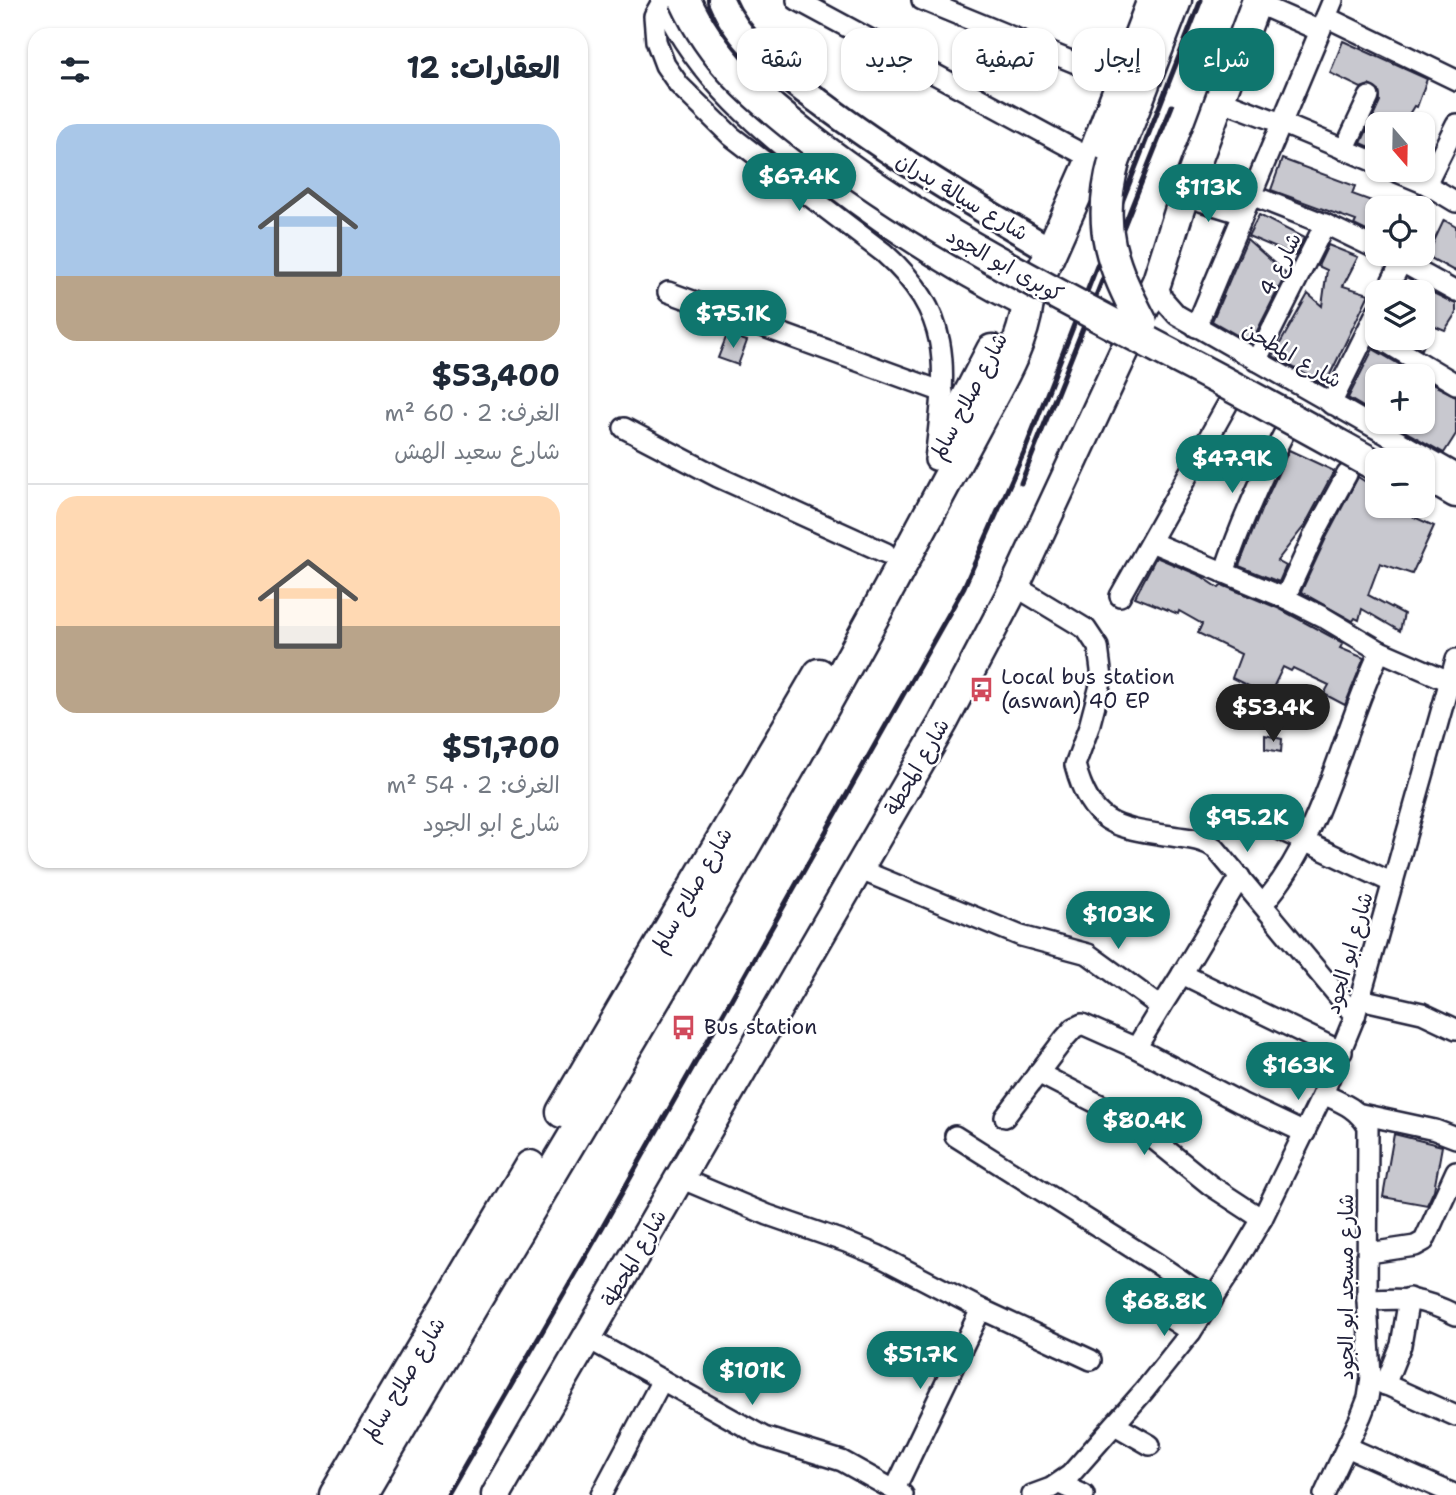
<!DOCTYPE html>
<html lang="ar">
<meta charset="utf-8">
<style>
body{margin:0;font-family:"Shantell Sans","Playpen Sans Arabic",sans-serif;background:#f6f6f7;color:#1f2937;direction:rtl;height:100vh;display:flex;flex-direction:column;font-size:26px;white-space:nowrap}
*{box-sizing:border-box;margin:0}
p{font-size:23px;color:#747a83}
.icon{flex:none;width:38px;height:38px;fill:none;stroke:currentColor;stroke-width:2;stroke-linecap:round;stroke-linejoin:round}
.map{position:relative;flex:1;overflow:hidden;direction:ltr}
.panel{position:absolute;left:28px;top:28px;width:560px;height:840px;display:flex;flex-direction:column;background:#fff;border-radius:21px;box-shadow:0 2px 5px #0004;direction:rtl}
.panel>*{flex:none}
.top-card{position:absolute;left:609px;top:28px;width:665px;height:63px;direction:rtl;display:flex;gap:14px}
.needle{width:46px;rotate:160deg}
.tools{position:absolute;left:1365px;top:112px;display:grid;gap:14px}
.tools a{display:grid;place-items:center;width:70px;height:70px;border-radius:14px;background:#fff;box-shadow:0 2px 5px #0004;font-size:35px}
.price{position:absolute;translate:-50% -60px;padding:0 16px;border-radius:24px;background:#0f766e;color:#fff;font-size:23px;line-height:46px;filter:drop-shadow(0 2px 4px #0008)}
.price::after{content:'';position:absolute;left:50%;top:42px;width:21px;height:16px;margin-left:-10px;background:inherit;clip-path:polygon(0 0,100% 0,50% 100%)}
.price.current{background:#222;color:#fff}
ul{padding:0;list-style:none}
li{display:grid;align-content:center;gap:14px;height:371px;padding:0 28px}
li+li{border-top:2px solid #e0e1e3}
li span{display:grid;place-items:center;height:217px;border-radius:21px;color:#555}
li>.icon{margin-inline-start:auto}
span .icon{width:126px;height:126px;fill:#fffc;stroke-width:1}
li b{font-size:30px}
h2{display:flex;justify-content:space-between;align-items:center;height:84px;padding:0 28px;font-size:30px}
.chip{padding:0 24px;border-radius:21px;background:#fff;box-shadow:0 2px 5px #0004;font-size:24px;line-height:63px}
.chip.current{background:#0f766e;color:#fff}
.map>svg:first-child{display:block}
.building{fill:#c8c8cf;stroke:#22223b;stroke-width:2}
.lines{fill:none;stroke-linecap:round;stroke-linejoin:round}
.minor-casing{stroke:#22223b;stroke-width:24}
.tertiary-casing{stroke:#22223b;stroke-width:30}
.secondary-casing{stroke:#22223b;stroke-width:33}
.primary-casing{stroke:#22223b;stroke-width:35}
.minor{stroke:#fff;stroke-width:19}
.tertiary{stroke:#fff;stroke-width:24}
.secondary{stroke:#fff;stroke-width:28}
.primary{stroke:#fff;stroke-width:30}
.rail{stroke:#22223b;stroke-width:5}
.primary-bridge-casing{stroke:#22223b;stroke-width:35;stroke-linecap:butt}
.primary-bridge{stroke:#fff;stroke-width:30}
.labels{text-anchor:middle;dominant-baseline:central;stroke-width:5;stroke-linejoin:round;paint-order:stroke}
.street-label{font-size:21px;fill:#22223b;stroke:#fff}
.poi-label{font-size:21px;fill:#22223b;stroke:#fff;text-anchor:start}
</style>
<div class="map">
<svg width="1456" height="1495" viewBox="0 0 1456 1495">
<rect width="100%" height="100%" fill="#fff"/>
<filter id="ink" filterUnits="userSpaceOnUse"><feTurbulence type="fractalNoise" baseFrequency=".0143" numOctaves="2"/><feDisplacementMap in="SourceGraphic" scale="14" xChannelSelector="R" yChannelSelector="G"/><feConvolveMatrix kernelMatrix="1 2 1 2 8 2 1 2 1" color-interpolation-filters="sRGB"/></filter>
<g filter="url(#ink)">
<g class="building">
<path d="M 1343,41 L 1427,79 L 1417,107 L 1414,106 L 1403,124 L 1377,124 L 1377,150 L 1361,143 L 1380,102 L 1379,91 L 1369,85 L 1361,88 L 1330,73 Z"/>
<path d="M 1282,159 L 1355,186 L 1352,194 L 1377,203 L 1377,236 L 1354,225 L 1356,221 L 1271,190 Z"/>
<path d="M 1259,215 L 1304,238 L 1295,256 L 1248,236 Z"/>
<path d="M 1444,220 L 1456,227 L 1456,272 L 1427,256 Z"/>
<path d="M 1247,239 L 1286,274 L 1251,343 L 1212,321 Z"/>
<path d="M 1328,245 L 1358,257 L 1343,286 L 1369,294 L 1325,385 L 1273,356 L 1308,294 L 1322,306 L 1327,270 L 1318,266 Z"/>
<path d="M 1423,288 L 1456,304 L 1456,313 L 1445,330 L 1433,325 L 1422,349 L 1402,338 L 1423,338 Z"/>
<path d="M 727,335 L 747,341 L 738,365 L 718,358 Z"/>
<path d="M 1373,349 L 1419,376 L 1377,376 L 1377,415 L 1348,398 Z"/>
<path d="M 1430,383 L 1456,396 L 1456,434 L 1444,453 L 1401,429 L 1405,422 L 1423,422 L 1423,394 Z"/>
<path d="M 1289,450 L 1334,471 L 1305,525 L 1277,561 L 1286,566 L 1279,582 L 1239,566 L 1262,508 Z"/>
<path d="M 1358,477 L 1377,489 L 1377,506 L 1404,506 L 1417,514 L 1414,517 L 1434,526 L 1412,574 L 1380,563 L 1368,595 L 1404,614 L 1400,631 L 1362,609 L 1359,620 L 1355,618 L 1353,621 L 1301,592 L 1326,538 Z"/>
<path d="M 1156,557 L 1201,576 L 1219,588 L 1222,585 L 1280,609 L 1343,643 L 1340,648 L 1364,658 L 1345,705 L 1324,694 L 1329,685 L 1293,668 L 1291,671 L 1283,667 L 1269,696 L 1232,678 L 1241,654 L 1198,633 L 1202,624 L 1179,611 L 1178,614 L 1135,597 Z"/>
<path d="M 1265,735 L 1282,739 L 1281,752 L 1265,749 Z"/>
<path d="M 1394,1134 L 1442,1146 L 1434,1190 L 1427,1205 L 1383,1197 Z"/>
</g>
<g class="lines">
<defs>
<g id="minor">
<path d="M 663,0 L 654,16 L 656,41 L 665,65 L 679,85 L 731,136 L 884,253 C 957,318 945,372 935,460"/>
<path d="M 797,0 L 1092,159"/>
<path d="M 922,0 L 1122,82"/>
<path d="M 1256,3 L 1320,31"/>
<path d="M 1326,17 L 1456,80"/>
<path d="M 1220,100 L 1281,123 L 1377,163"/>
<path d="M 1344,150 L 1369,97"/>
<path d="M 1392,170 L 1426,184 L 1456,202"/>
<path d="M 1426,184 L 1456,124"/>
<path d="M 1251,195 L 1325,224 L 1377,249"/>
<path d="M 1184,196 L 1243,214"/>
<path d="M 1387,254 L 1456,292"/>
<path d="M 1157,281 L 1162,298 L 1177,315 L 1456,474"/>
<path d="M 668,292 L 943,392"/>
<path d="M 1386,292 L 1402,261"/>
<path d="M 1196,327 L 1333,0"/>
<path d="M 1379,338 L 1456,384"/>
<path d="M 1256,361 L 1325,224"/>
<path d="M 1331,404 L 1377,311"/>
<path d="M 624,428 L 718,477 L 886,553"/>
<path d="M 1151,542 L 1285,598 L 1323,617 L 1380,651 L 1456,684"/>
<path d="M 1224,573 C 1240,525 1260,480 1283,435"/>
<path d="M 1015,586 L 1086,629 L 1098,647 L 1102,678 L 1089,727 L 1075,765 C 1092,829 1120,828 1178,837 C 1191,839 1204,840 1215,848 L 1355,1016"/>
<path d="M 1120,596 L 1227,405"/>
<path d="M 1285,598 L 1315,533 L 1347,474"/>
<path d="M 1234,808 L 1393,883"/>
<path d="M 858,869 L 1021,936 L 1088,954 L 1161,1007 L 1182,974 L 1342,1052"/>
<path d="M 1263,904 C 1323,837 1342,731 1380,651"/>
<path d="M 1182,974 L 1240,877"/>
<path d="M 1360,999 L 1422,1013 L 1456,1029"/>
<path d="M 1136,1048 L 1161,1007"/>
<path d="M 1038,1073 L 1120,1115 L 1151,1137 L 1210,1185 L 1262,1219"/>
<path d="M 1323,1094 C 1343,1103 1357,1108 1368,1127 L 1367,1300 L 1371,1378 L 1368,1398 L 1361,1416 L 1324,1495"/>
<path d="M 1361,1114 L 1435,1130 L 1456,1138"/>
<path d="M 1005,1117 L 1065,1038 L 1074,1028 L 1082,1024 L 1136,1048 L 1241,1103 L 1305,1133"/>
<path d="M 955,1136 L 1156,1263 L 1212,1301"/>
<path d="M 680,1178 L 768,1215 L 846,1242 L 877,1255 L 981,1309 L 1091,1360"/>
<path d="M 1369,1253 L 1415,1246 L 1424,1241 L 1456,1171"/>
<path d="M 1367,1300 C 1409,1298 1418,1297 1456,1315"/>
<path d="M 1157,1310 L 1191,1332"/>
<path d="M 587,1338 L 764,1437 L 842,1461 L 903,1495"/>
<path d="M 1371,1378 L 1456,1416"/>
<path d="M 1385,1385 L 1401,1345 L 1409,1298"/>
<path d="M 1115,1425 L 1150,1445"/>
<path d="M 1347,1447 L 1456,1495"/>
<path d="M 1060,1484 L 1084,1495"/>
<path d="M 895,1489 L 981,1309"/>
<path d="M 601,1495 L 662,1380"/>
<path d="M 1032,1495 L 1051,1488 L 1070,1475 L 1144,1391 L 1191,1332 L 1233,1268 L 1262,1219 L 1323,1094 L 1355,1016 L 1456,659"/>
</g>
<path id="tertiary" d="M 721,0 C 740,46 783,75 821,103 C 894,158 973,204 1052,251"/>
<path id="secondary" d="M 496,1495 L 943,723 L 1015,586 L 1157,281 L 1184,196 L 1257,0"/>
<g id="primary">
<path d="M 667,0 C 703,76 765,128 831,178 C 892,225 958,268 1028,303"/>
<path d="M 1114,162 L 1176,0"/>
<path d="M 947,437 L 992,350"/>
<path d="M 1423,473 L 1456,492"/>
<path d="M 562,1112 L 819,674"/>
<path d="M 335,1495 L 530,1166"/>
<path d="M 361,1495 C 541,1186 731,883 900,568 C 925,521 950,475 975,428 C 996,388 1022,349 1028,303 L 1092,159 L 1153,0"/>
</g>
</defs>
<use href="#minor" class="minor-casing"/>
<use href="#tertiary" class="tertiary-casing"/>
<use href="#secondary" class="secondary-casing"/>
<use href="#primary" class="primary-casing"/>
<use href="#minor" class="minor"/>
<use href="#tertiary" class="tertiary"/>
<use href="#secondary" class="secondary"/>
<use href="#primary" class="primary"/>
<g class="rail">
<path d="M 1021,483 L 1172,106"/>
<path d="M 448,1495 L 602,1228 L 964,587 L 1025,450 L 1201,0"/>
</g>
<defs>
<g id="primary-bridge">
<path d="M 685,0 C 713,61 755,96 807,137 C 920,226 1049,290 1176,357 C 1244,392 1310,429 1377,466"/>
<path d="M 1114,162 C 1096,228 1112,265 1142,323"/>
</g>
</defs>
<use href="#primary-bridge" class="primary-bridge-casing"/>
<use href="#primary-bridge" class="primary-bridge"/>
</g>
</g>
<defs>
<symbol id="bus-bare" viewBox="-9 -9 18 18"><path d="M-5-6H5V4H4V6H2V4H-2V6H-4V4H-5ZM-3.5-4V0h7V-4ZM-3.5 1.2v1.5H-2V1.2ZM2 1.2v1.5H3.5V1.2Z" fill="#d1495b" stroke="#fff" stroke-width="2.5" paint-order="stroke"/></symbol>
</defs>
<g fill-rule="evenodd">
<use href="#bus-bare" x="964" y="672" width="35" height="35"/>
<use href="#bus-bare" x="666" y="1010" width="35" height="35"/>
</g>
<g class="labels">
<g class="street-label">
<text transform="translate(962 197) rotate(31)">شارع سيالة بدران</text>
<text transform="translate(1280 264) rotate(-63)">شارع 4</text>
<text transform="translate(1005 265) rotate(29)">كوبرى ابو الجود</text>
<text transform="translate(1292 355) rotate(30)">شارع المطحن</text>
<text transform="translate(969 396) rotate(-62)">شارع صلاح سالم</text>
<text transform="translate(917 767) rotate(-60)">شارع المحطة</text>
<text transform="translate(692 890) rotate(-60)">شارع صلاح سالم</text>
<text transform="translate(1349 953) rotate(-74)">شارع ابو الجود</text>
<text transform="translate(634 1258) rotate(-60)">شارع المحطة</text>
<text transform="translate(1346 1287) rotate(-90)">شارع مسجد ابو الجود</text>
<text transform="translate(404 1379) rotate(-59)">شارع صلاح سالم</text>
</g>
<g class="poi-label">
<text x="1001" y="677">Local bus station<tspan x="1001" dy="24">(aswan) 40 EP</tspan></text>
<text x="704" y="1027">Bus station</text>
</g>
</g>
</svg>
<div class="tools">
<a><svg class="needle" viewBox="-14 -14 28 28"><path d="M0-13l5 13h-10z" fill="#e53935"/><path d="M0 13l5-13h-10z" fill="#747a83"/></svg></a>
<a><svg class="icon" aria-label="locate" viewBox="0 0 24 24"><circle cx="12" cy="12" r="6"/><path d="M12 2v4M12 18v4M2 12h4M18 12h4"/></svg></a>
<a><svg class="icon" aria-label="layers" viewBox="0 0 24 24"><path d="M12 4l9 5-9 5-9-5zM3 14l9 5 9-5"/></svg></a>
<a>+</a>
<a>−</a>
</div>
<b class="price" style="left:799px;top:213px">$67.4K</b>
<b class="price" style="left:1208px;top:224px">$113K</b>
<b class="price" style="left:733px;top:350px">$75.1K</b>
<b class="price" style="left:1232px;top:495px">$47.9K</b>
<b class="price current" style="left:1273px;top:744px">$53.4K</b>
<b class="price" style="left:1247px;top:854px">$95.2K</b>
<b class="price" style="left:1118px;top:951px">$103K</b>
<b class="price" style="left:1298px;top:1102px">$163K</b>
<b class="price" style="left:1144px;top:1157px">$80.4K</b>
<b class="price" style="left:1164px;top:1338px">$68.8K</b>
<b class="price" style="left:920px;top:1391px">$51.7K</b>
<b class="price" style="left:752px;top:1407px">$101K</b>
<div class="top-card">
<a class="chip current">شراء</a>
<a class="chip">إيجار</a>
<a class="chip">تصفية</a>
<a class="chip">جديد</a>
<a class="chip">شقة</a>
</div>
<section class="panel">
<h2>العقارات: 12<svg class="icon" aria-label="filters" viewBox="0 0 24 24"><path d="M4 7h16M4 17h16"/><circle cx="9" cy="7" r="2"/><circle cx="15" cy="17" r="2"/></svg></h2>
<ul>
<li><span style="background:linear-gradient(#a9c7e8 70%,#b9a48a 0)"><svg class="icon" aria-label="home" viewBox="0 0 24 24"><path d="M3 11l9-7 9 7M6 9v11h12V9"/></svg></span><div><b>$53,400</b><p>الغرف: 2 · 60 m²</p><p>شارع سعيد الهش</p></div></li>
<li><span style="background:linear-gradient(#ffd9b3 60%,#b9a48a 0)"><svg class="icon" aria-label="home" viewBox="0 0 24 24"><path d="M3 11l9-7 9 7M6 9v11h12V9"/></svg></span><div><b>$51,700</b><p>الغرف: 2 · 54 m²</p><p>شارع ابو الجود</p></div></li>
</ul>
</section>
</div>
